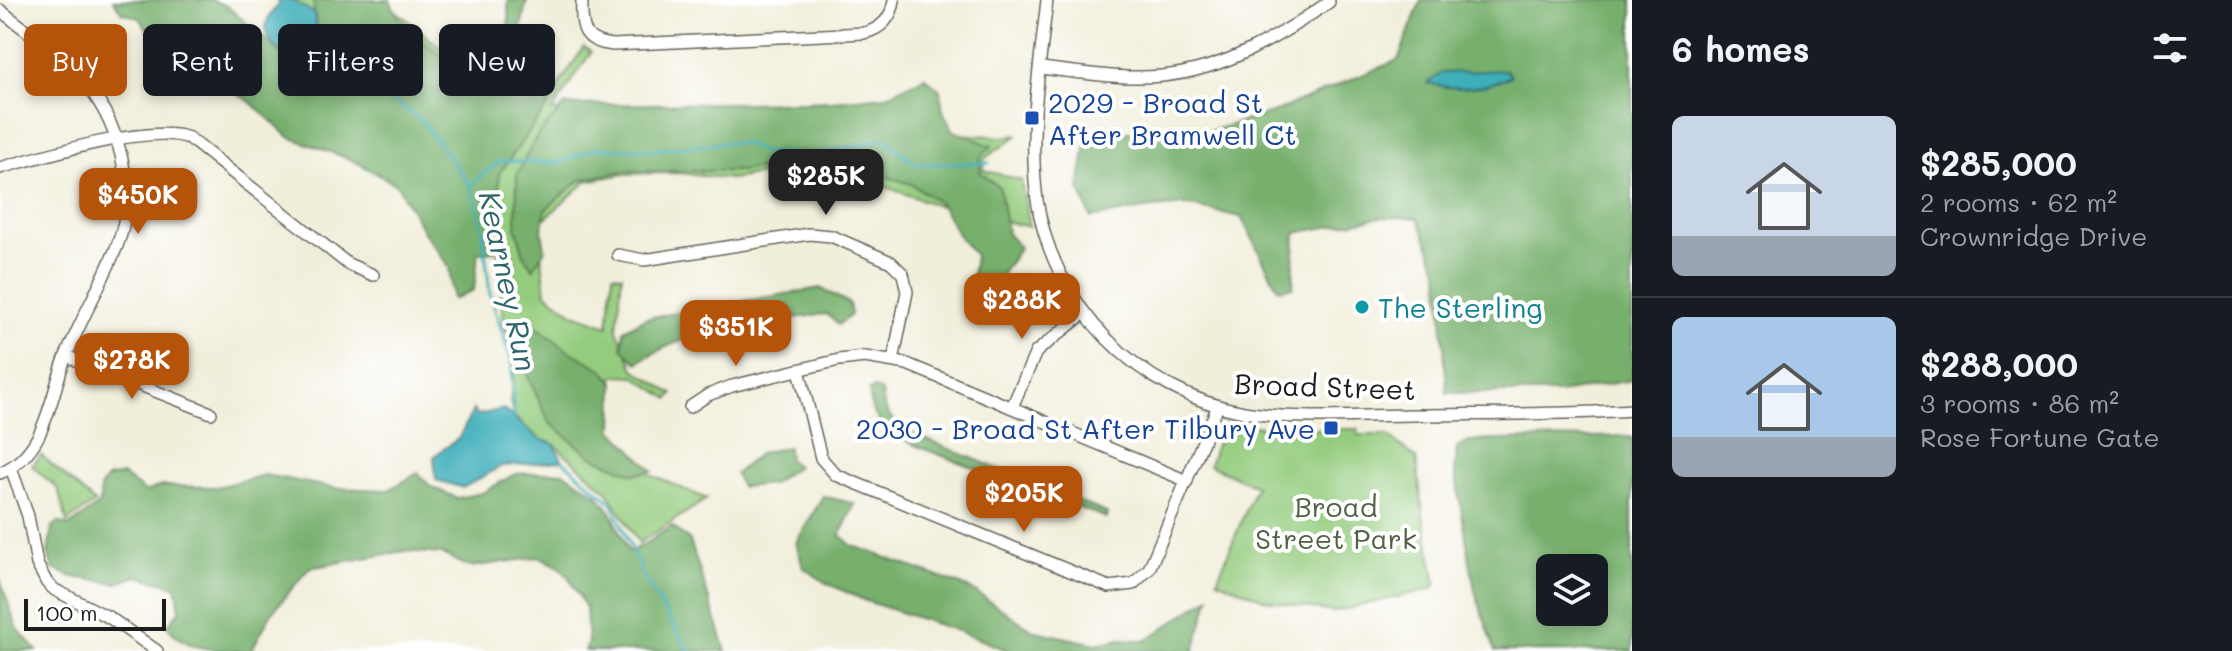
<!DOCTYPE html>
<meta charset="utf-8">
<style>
body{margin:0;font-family:Mali,sans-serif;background:#20242c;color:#f1f3f6;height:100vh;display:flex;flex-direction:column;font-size:30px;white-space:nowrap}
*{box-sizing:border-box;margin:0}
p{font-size:26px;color:#9ea1a6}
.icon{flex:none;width:44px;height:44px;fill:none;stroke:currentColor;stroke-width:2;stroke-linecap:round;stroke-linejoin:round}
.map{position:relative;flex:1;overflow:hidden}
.panel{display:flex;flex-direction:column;background:#171b24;width:600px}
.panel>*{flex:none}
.guide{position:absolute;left:24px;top:24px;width:760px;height:72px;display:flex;gap:16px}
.controls{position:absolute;left:1536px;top:554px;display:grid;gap:16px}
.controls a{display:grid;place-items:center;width:72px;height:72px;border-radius:12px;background:#171b24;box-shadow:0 4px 12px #0003;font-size:40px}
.scale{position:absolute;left:24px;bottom:20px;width:142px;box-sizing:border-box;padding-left:8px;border:4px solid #1c1c1c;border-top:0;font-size:22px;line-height:28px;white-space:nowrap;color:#1c1c1c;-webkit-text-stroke:6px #fff;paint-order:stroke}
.price{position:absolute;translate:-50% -68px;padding:0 18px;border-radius:16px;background:#b45309;color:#fff;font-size:26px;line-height:52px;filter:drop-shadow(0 2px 4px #0008)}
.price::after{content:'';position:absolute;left:50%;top:48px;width:24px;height:18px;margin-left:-12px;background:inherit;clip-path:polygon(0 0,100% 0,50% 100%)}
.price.active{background:#222;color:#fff}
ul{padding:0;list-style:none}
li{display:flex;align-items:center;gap:24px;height:200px;padding:0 40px}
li+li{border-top:2px solid #363941}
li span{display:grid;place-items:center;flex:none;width:224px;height:160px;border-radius:12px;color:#555}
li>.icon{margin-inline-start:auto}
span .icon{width:96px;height:96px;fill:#fffc;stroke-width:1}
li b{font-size:34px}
h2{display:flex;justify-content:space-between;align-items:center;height:96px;padding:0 40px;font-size:34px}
.tag{padding:0 28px;border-radius:12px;background:#171b24;box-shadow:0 4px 12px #0003;font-size:28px;line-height:72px}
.tag.active{background:#b45309;color:#fff}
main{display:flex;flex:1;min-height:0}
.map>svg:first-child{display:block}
.green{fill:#94cc7e;stroke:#58744d;stroke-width:2}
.forest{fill:#77b06d;stroke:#4a6644;stroke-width:2;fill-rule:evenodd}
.water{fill:#3eaeba;stroke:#2d656b;stroke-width:2}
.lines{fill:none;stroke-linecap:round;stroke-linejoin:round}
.stream{stroke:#3eaeba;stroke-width:3}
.minor-casing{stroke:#67665e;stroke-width:14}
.minor{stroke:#fff;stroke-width:11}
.transit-dot{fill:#1a4fb4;stroke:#fff;stroke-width:3}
.culture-dot{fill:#0f9aa8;stroke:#fff;stroke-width:3}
.labels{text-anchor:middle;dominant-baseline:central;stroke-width:8;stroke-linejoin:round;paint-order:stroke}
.transit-label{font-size:28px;fill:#164399;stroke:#fff;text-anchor:start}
.culture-label{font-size:28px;fill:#0d838f;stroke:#fff;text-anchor:start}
.street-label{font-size:28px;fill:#1c1c1c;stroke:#fff}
.park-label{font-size:28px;fill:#4c6243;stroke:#fff}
.water-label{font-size:30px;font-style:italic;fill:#2d656b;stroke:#fff}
</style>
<main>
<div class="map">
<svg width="1632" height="651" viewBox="0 0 1632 651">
<rect width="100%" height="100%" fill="#fff"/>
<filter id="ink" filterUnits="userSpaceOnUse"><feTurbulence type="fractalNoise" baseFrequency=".0125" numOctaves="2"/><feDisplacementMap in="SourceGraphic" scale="16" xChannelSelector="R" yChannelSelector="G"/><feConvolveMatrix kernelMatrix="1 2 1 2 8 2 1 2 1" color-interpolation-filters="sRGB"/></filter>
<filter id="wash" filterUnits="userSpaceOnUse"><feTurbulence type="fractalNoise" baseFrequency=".006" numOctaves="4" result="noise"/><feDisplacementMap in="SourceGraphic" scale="32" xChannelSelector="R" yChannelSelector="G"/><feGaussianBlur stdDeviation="1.8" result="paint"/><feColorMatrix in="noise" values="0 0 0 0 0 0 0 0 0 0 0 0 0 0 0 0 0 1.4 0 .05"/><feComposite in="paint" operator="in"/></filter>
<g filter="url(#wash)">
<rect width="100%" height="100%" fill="#f1eeda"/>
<g class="green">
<path d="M 291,0 L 383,0 L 469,71 L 518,125 L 548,101 L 584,47 L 591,52 L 552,112 L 879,99 L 950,133 L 1002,137 L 1018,135 L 984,159 L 983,170 L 1021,180 L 1029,227 L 942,207 L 838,170 L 800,168 L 732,179 L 678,173 L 625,174 L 587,181 L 538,225 L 546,293 L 574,314 L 608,326 L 613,274 L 622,275 L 617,330 L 634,369 L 673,394 L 669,399 L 634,376 L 615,375 L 597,421 L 651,475 L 707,499 L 639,543 L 608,492 L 554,444 L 540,439 L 514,417 L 510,401 L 518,349 L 510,341 L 503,323 L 498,249 L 317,28 L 313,13 Z"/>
<path d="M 1233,423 L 1278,429 L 1358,429 L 1358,435 L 1387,435 L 1416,458 L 1424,520 L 1436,583 L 1433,589 L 1333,612 L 1266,600 L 1217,580 L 1256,486 L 1209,465 L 1223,425 Z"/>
<path d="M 41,455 L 95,503 L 67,522 L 58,489 L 32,466 Z"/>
</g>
<g class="forest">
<path d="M 113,0 L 212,0 L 227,6 L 280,52 L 306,56 L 322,34 L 316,26 L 313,0 L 390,0 C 400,26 413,33 434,50 C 462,74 489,88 506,43 C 510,32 508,13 508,0 L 527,0 L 521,27 L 557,93 L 499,174 L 500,250 L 478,253 L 474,290 L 453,299 L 449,267 L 424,232 L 397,185 L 352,160 L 289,137 L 248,100 L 212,81 L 184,76 L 154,41 L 140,18 L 122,13 Z"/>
<path d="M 1421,0 L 1632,0 L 1632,380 L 1560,393 L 1447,393 L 1439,272 L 1418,218 L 1381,217 L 1295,233 L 1293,287 L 1278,289 L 1241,217 L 1186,205 L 1144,209 L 1091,218 L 1079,187 L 1088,133 L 1138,132 L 1161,138 L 1192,136 L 1272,113 L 1398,60 Z"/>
<path d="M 925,77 L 940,90 L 943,111 L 952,130 L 992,146 L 980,157 L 980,172 L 1000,188 L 1007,234 L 1020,247 L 984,300 L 970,291 L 975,255 L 960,238 L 940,203 L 911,184 L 845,164 L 797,164 L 739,171 L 624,171 L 580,180 L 546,209 L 542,229 L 545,250 L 533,269 L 524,256 L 516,227 L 517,174 L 537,136 L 565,105 L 826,102 L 886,96 Z"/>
<path d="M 820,288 L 849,303 L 851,315 L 838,325 L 827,314 C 762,322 693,326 637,363 L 622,348 L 624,330 L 646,318 Z"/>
<path d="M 527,319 L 566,349 L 602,369 L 614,382 L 613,430 L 653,471 L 633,474 L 591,456 L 549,422 L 508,333 Z"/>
<path d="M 875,388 L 882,392 C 883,412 892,421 908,432 L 1107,513 L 1106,518 L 914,445 C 885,429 872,425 869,390 Z"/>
<path d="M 1625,436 L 1632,438 L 1632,651 L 1495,651 L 1475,591 L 1455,472 L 1457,447 L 1469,441 ZM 1550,568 L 1594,568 L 1594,612 L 1550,612 Z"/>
<path d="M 788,447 L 789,460 L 797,466 L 772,484 L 741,487 L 735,474 L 760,453 Z"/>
<path d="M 563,472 L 597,494 L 611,512 L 629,552 L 647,543 L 672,526 L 690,541 L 726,651 L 585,651 L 588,643 L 586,608 L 568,576 L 558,566 L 540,557 L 470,567 L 442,554 L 404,551 L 309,568 L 271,614 L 251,651 C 216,651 185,651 167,626 L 180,610 L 176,586 L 137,576 L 117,583 L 73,577 L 53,569 L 48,553 L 52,527 L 59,522 L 69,526 L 100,504 L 100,488 L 107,478 L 123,475 L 145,492 L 161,486 L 217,487 L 265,475 L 335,488 L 388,490 L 418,473 L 431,487 L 457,498 L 482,493 L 515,474 Z"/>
<path d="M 823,496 L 855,504 L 840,535 L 851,545 L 969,588 L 1035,631 L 1096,644 L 1122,639 L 1145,641 L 1210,597 L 1194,651 L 1009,651 L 958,631 L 866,601 L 826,583 L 803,567 L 796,543 Z"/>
<path d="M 0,579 L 17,628 L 37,651 L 0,651 Z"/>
</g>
<g class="water">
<path d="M 278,0 L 291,0 L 314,13 L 316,26 L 322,34 L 309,55 L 282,54 C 262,34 259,26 279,4 Z"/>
<path d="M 1506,70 L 1511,76 C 1484,90 1457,91 1428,83 L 1442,73 Z"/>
<path d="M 503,409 L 540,439 L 554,444 L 563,461 L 502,466 L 463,488 L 436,480 L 434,456 L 459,438 L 473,410 L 478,415 Z"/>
</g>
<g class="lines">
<g class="stream">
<path d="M 311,41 L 423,122 L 470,185 L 482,224 L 490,294 L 511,359 L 514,417"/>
<path d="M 470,185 L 500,161 L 557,163 L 598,148 L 652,150 L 725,143 L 745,143 L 761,152 L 814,155 L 886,139 L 915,164 L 989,163"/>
<path d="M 563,461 L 612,503 L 644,577 L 689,651"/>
</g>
</g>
</g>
<g filter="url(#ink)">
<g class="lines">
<defs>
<g id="minor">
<path d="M 582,0 C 581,27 582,42 613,45 L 864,33 C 881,29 892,18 894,0"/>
<path d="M 1047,0 C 1040,65 1028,134 1037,200 C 1053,306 1138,393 1244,412 C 1297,421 1359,415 1414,415 C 1486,414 1559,415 1632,410"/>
<path d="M 0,10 C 26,31 57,51 79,76 C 119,119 139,190 117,246 C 102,283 81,319 66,356 C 49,399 47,453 0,473"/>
<path d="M 1040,68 C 1079,72 1122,80 1162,76 C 1224,70 1279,37 1329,2"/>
<path d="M 0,168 C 43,156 149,123 189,138 L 348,264 L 373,275"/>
<path d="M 618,255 L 644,260 L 809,234 L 831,236 L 891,262 L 903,274 L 907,292 L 893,361"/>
<path d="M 66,356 L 211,413"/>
<path d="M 799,370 L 821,458 L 836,475 L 1109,587 L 1133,584 L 1149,569 L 1218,406"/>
<path d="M 690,407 L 708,395 L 732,386 L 839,360 L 865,357 L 907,364 L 1187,481"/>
<path d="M 1012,407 L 1036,352 L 1083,314"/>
<path d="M 11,468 L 28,516 L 37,564 L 47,583 L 55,590 L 110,618 L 157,651"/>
</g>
</defs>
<use href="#minor" class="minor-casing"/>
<use href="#minor" class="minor"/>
</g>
</g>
<g class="transit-dot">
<rect x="1024" y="110" width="16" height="16" rx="4"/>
<rect x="1323" y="420" width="16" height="16" rx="4"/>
</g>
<circle class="culture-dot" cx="1362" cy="307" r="8"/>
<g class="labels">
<g class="transit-label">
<text x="1048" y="102">2029 - Broad St<tspan x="1048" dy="32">After Bramwell Ct</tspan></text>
<text x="1315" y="428" text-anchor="end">2030 - Broad St After Tilbury Ave</text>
</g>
<g class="culture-label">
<text x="1378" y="307">The Sterling</text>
</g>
<g class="street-label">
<text transform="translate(1325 386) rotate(2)">Broad Street</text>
</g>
<g class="park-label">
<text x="1336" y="506">Broad<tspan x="1336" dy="32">Street Park</tspan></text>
</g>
<g class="water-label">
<text transform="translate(509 281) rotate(78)">Kearney Run</text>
</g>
</g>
</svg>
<div class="controls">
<a><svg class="icon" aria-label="layers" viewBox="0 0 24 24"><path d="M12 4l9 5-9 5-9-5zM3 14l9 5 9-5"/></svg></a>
</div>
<div class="scale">100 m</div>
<b class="price active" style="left:826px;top:217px">$285K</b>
<b class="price" style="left:138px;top:236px">$450K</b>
<b class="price" style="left:1022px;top:341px">$288K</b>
<b class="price" style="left:736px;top:368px">$351K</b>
<b class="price" style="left:132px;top:401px">$278K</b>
<b class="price" style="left:1024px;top:534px">$205K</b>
<div class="guide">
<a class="tag active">Buy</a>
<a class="tag">Rent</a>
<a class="tag">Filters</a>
<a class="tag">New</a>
</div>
</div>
<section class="panel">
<h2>6 homes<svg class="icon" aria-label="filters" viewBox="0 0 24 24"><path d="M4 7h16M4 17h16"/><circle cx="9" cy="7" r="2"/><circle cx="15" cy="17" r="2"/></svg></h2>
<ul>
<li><span style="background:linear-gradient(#c9d6e8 75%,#9aa5b1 0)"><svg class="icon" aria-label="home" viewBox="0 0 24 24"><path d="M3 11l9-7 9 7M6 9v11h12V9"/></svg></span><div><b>$285,000</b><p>2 rooms · 62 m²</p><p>Crownridge Drive</p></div></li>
<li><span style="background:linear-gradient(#a9c7e8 75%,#9aa5b1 0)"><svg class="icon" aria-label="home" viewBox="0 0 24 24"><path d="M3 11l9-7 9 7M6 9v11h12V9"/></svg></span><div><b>$288,000</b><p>3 rooms · 86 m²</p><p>Rose Fortune Gate</p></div></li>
</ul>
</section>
</main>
